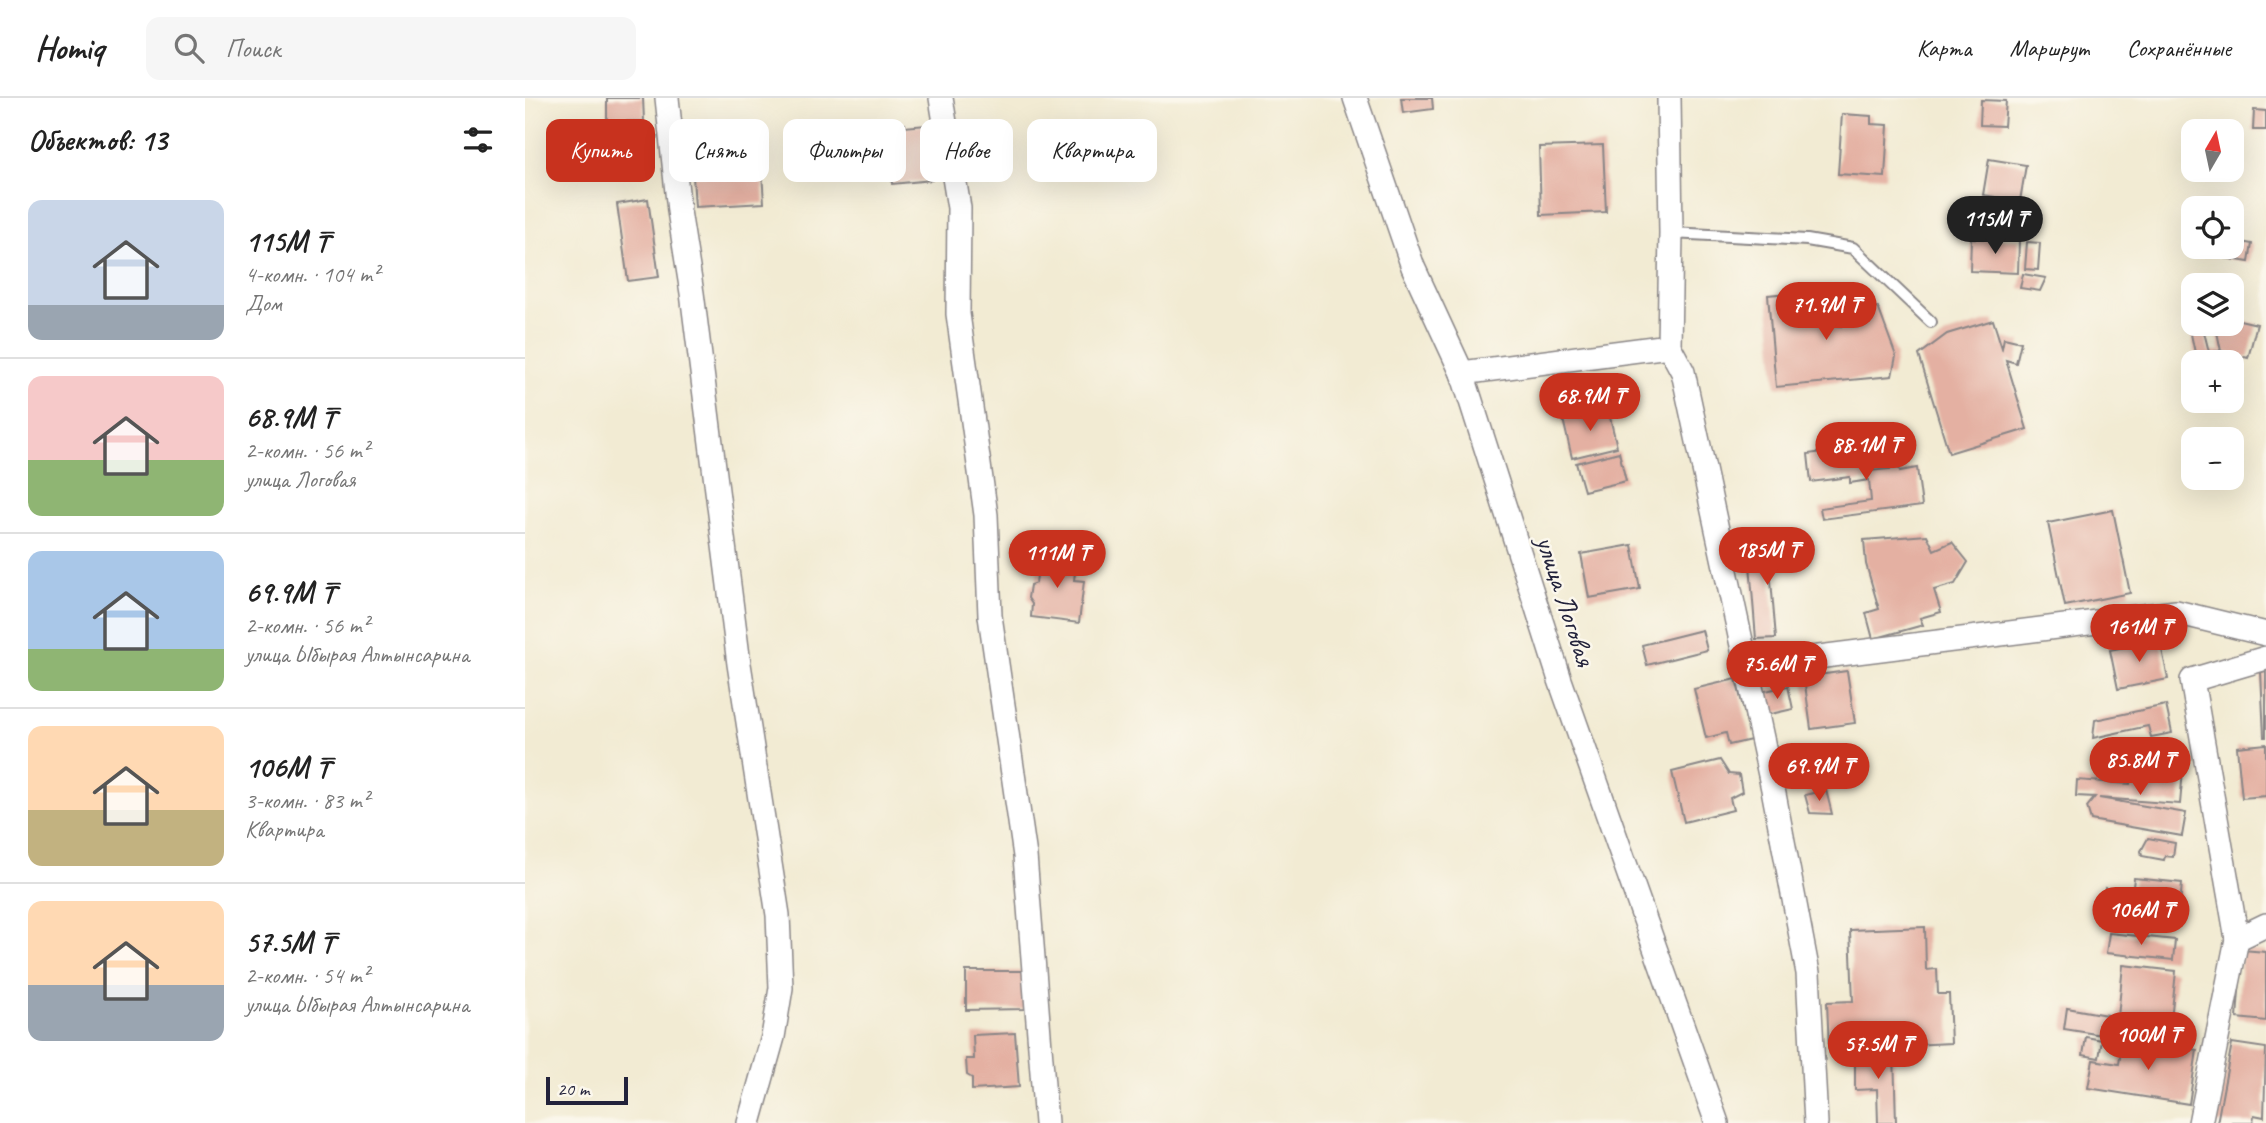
<!DOCTYPE html>
<html lang="ru">
<meta charset="utf-8">
<style>
body{margin:0;font-family:Caveat,sans-serif;background:#f6f6f6;color:#222;height:100vh;display:flex;flex-direction:column;font-size:26px;white-space:nowrap}
*{box-sizing:border-box;margin:0}
p{font-size:23px;color:#767676}
.icon{flex:none;width:38px;height:38px;fill:none;stroke:currentColor;stroke-width:2;stroke-linecap:round;stroke-linejoin:round}
.map{position:relative;flex:1;overflow:hidden}
.panel{display:flex;flex-direction:column;background:#fff;width:525px}
.panel>*{flex:none}
.hud{position:absolute;left:21px;top:21px;width:665px;height:63px;display:flex;gap:14px}
.needle{width:46px;rotate:9deg}
.tools{position:absolute;left:1656px;top:21px;display:grid;gap:14px}
.tools a{display:grid;place-items:center;width:63px;height:63px;border-radius:14px;background:#fff;box-shadow:0 7px 28px #0002;font-size:35px}
.scale{position:absolute;left:21px;bottom:18px;width:82px;box-sizing:border-box;padding-left:7px;border:4px solid #22223b;border-top:0;font-size:19px;line-height:24px;white-space:nowrap;color:#22223b;-webkit-text-stroke:5px #fbf7ec;paint-order:stroke}
.price{position:absolute;translate:-50% -60px;padding:0 16px;border-radius:24px;background:#c8321e;color:#fff;font-size:23px;line-height:46px;filter:drop-shadow(0 2px 4px #0008)}
.price::after{content:'';position:absolute;left:50%;top:42px;width:21px;height:16px;margin-left:-10px;background:inherit;clip-path:polygon(0 0,100% 0,50% 100%)}
.price.current{background:#222;color:#fff}
ul{padding:0;list-style:none}
li{display:flex;align-items:center;gap:21px;height:175px;padding:0 28px}
li+li{border-top:2px solid #e0e0e0}
li span{display:grid;place-items:center;flex:none;width:196px;height:140px;border-radius:14px;color:#555}
li>.icon{margin-inline-start:auto}
span .icon{width:84px;height:84px;fill:#fffc;stroke-width:1}
li b{font-size:30px}
h2{display:flex;justify-content:space-between;align-items:center;height:84px;padding:0 28px;font-size:30px}
.tag{padding:0 24px;border-radius:14px;background:#fff;box-shadow:0 7px 28px #0002;font-size:24px;line-height:63px}
.tag.current{background:#c8321e;color:#fff}
header{display:flex;align-items:center;gap:42px;box-sizing:border-box;height:98px;padding:0 35px;background:#fff;border-bottom:2px solid #e0e0e0}
header strong{font-size:33px}
nav{display:flex;gap:38px;margin-inline-start:auto;font-size:24px}
.search{width:490px;height:63px;background:#f6f6f6;display:flex;align-items:center;gap:18px;box-sizing:border-box;padding:0 24px;border-radius:14px;color:#767676;font-size:26px}
main{display:flex;flex:1;min-height:0}
.map>svg:first-child{display:block}
.building{fill:#e4b0a2}
.lines{fill:none;stroke-linecap:round;stroke-linejoin:round}
.lane-casing{stroke:#8a8687;stroke-width:14}
.street-casing{stroke:#8a8687;stroke-width:26}
.lane{stroke:#fff;stroke-width:10}
.street{stroke:#fff;stroke-width:23}
.labels{text-anchor:middle;dominant-baseline:central;stroke-width:5;stroke-linejoin:round;paint-order:stroke}
.street-label{font-size:28px;fill:#22223b;stroke:#fbf7ec}
</style>
<header>
<strong>Homiq</strong>
<div class="search"><svg class="icon" aria-label="search" viewBox="0 0 24 24"><circle cx="10" cy="10" r="6"/><path d="M15 15l6 6"/></svg>Поиск</div>
<nav><a>Карта</a><a>Маршрут</a><a>Сохранённые</a></nav>
</header>
<main>
<section class="panel">
<h2>Объектов: 13<svg class="icon" aria-label="filters" viewBox="0 0 24 24"><path d="M4 7h16M4 17h16"/><circle cx="9" cy="7" r="2"/><circle cx="15" cy="17" r="2"/></svg></h2>
<ul>
<li><span style="background:linear-gradient(#c9d6e8 75%,#9aa5b1 0)"><svg class="icon" aria-label="home" viewBox="0 0 24 24"><path d="M3 11l9-7 9 7M6 9v11h12V9"/></svg></span><div><b>115M ₸</b><p>4-комн. · 104 m²</p><p>Дом</p></div></li>
<li><span style="background:linear-gradient(#f6c9c9 60%,#8fb573 0)"><svg class="icon" aria-label="home" viewBox="0 0 24 24"><path d="M3 11l9-7 9 7M6 9v11h12V9"/></svg></span><div><b>68.9M ₸</b><p>2-комн. · 56 m²</p><p>улица Логовая</p></div></li>
<li><span style="background:linear-gradient(#a9c7e8 70%,#8fb573 0)"><svg class="icon" aria-label="home" viewBox="0 0 24 24"><path d="M3 11l9-7 9 7M6 9v11h12V9"/></svg></span><div><b>69.9M ₸</b><p>2-комн. · 56 m²</p><p>улица Ыбырая Алтынсарина</p></div></li>
<li><span style="background:linear-gradient(#ffd9b3 60%,#c2b280 0)"><svg class="icon" aria-label="home" viewBox="0 0 24 24"><path d="M3 11l9-7 9 7M6 9v11h12V9"/></svg></span><div><b>106M ₸</b><p>3-комн. · 83 m²</p><p>Квартира</p></div></li>
<li><span style="background:linear-gradient(#ffd9b3 60%,#9aa5b1 0)"><svg class="icon" aria-label="home" viewBox="0 0 24 24"><path d="M3 11l9-7 9 7M6 9v11h12V9"/></svg></span><div><b>57.5M ₸</b><p>2-комн. · 54 m²</p><p>улица Ыбырая Алтынсарина</p></div></li>
</ul>
</section>
<div class="map">
<svg width="1741" height="1025" viewBox="0 0 1741 1025">
<rect width="100%" height="100%" fill="#fbf7ec"/>
<filter id="ink" filterUnits="userSpaceOnUse"><feTurbulence type="fractalNoise" baseFrequency=".0143" numOctaves="2"/><feDisplacementMap in="SourceGraphic" scale="14" xChannelSelector="R" yChannelSelector="G"/><feConvolveMatrix kernelMatrix="1 2 1 2 8 2 1 2 1" color-interpolation-filters="sRGB"/></filter>
<filter id="wash" filterUnits="userSpaceOnUse"><feTurbulence type="fractalNoise" baseFrequency=".00686" numOctaves="4" result="noise"/><feDisplacementMap in="SourceGraphic" scale="28" xChannelSelector="R" yChannelSelector="G"/><feGaussianBlur stdDeviation="1.57" result="paint"/><feColorMatrix in="noise" values="0 0 0 0 0 0 0 0 0 0 0 0 0 0 0 0 0 1.4 0 .05"/><feComposite in="paint" operator="in"/></filter>
<g filter="url(#wash)">
<rect width="100%" height="100%" fill="#f2ebd3"/>
<g id="blocks">
<g class="building">
<path d="M 82,0 L 118,0 L 119,23 L 82,24 Z"/>
<path d="M 876,0 L 907,0 L 908,11 L 878,15 Z"/>
<path d="M 1456,2 L 1481,3 L 1479,28 L 1455,27 Z"/>
<path d="M 1729,12 L 1741,13 L 1741,32 L 1728,32 Z"/>
<path d="M 1317,16 L 1346,18 L 1346,26 L 1363,27 L 1360,79 L 1313,76 Z"/>
<path d="M 173,23 L 172,45 L 158,44 L 159,24 Z"/>
<path d="M 380,26 L 380,29 L 401,27 L 407,82 L 367,86 L 361,28 Z"/>
<path d="M 1078,47 L 1081,114 L 1016,117 L 1014,49 Z"/>
<path d="M 1464,61 L 1501,67 L 1495,103 L 1458,97 Z"/>
<path d="M 237,74 L 239,105 L 170,109 L 168,78 Z"/>
<path d="M 123,101 L 134,179 L 103,183 L 92,106 Z"/>
<path d="M 1446,140 L 1494,142 L 1493,175 L 1445,173 Z"/>
<path d="M 1706,142 L 1727,146 L 1724,164 L 1699,160 L 1701,149 L 1706,149 Z"/>
<path d="M 1502,144 L 1515,145 L 1513,172 L 1500,171 Z"/>
<path d="M 1498,176 L 1521,180 L 1515,193 L 1495,190 Z"/>
<path d="M 1296,192 L 1299,225 L 1316,228 L 1319,212 L 1353,209 L 1371,258 L 1367,278 L 1251,289 L 1243,197 Z"/>
<path d="M 1706,220 L 1732,226 L 1723,260 L 1696,253 L 1701,260 L 1714,260 L 1714,277 L 1706,277 L 1706,264 L 1672,264 L 1664,227 L 1677,226 L 1684,254 L 1696,253 L 1692,234 L 1699,226 L 1706,226 Z"/>
<path d="M 1468,222 L 1477,250 L 1479,240 L 1496,244 L 1491,265 L 1481,262 L 1502,331 L 1424,355 L 1394,257 L 1422,236 Z"/>
<path d="M 1067,279 L 1068,295 L 1046,295 L 1045,280 Z"/>
<path d="M 1083,311 L 1092,349 L 1047,360 L 1038,321 Z"/>
<path d="M 1342,348 L 1345,373 L 1374,370 L 1375,373 L 1392,370 L 1397,408 L 1297,421 L 1295,410 L 1346,403 L 1344,382 L 1325,385 L 1325,379 L 1286,384 L 1283,356 Z"/>
<path d="M 1094,354 L 1101,383 L 1059,393 L 1051,365 Z"/>
<path d="M 1588,412 L 1605,495 L 1540,508 L 1523,425 Z"/>
<path d="M 1402,437 L 1409,452 L 1427,444 L 1443,464 L 1430,486 L 1409,492 L 1416,514 L 1395,520 L 1398,527 L 1348,541 L 1341,515 L 1354,511 L 1341,466 L 1339,442 Z"/>
<path d="M 1107,447 L 1115,491 L 1064,500 L 1056,456 Z"/>
<path d="M 1270,451 L 1271,469 L 1245,471 L 1251,540 L 1231,541 L 1224,454 Z"/>
<path d="M 515,455 L 552,460 L 549,482 L 559,483 L 554,525 L 506,519 L 507,506 L 503,500 L 505,487 L 511,485 Z"/>
<path d="M 1177,532 L 1182,552 L 1122,567 L 1117,547 Z"/>
<path d="M 1635,542 L 1643,581 L 1593,591 L 1585,552 Z"/>
<path d="M 1322,573 L 1330,625 L 1286,631 L 1279,579 Z"/>
<path d="M 1741,573 L 1741,639 L 1739,639 L 1736,574 Z"/>
<path d="M 1211,581 L 1226,642 L 1204,647 L 1201,635 L 1181,640 L 1169,591 Z"/>
<path d="M 1263,588 L 1268,611 L 1241,617 L 1236,594 Z"/>
<path d="M 1641,607 L 1647,635 L 1626,639 L 1623,628 L 1568,640 L 1570,622 Z"/>
<path d="M 1741,646 L 1741,698 L 1717,700 L 1712,649 Z"/>
<path d="M 1608,658 L 1659,661 L 1655,706 L 1574,700 L 1661,715 L 1657,738 L 1566,722 L 1562,709 L 1570,699 L 1551,698 L 1552,682 L 1605,686 Z"/>
<path d="M 1195,662 L 1204,676 L 1214,677 L 1217,694 L 1205,700 L 1208,712 L 1159,724 L 1147,674 Z"/>
<path d="M 1301,692 L 1307,716 L 1285,715 L 1280,697 Z"/>
<path d="M 1623,740 L 1650,745 L 1648,759 L 1640,758 L 1639,762 L 1617,758 L 1616,753 Z"/>
<path d="M 1609,780 L 1657,785 L 1654,820 L 1631,818 L 1630,827 L 1604,824 Z"/>
<path d="M 1580,790 L 1594,793 L 1588,823 L 1575,821 Z"/>
<path d="M 1400,829 L 1401,872 L 1412,871 L 1413,896 L 1424,896 L 1426,945 L 1304,951 L 1302,904 L 1328,903 L 1325,832 Z"/>
<path d="M 1584,835 L 1650,842 L 1648,862 L 1581,855 Z"/>
<path d="M 1717,852 L 1741,854 L 1741,923 L 1712,920 Z"/>
<path d="M 1598,867 L 1651,873 L 1644,942 L 1591,937 L 1592,924 L 1590,939 L 1539,931 L 1542,910 L 1593,919 Z"/>
<path d="M 441,873 L 500,873 L 500,911 L 441,912 Z"/>
<path d="M 490,935 L 494,989 L 447,992 L 447,980 L 442,977 L 441,961 L 449,961 L 448,937 Z"/>
<path d="M 1561,939 L 1577,942 L 1574,960 L 1558,957 Z"/>
<path d="M 1598,940 L 1672,952 L 1664,1006 L 1563,990 L 1568,962 L 1594,966 Z"/>
<path d="M 1707,945 L 1741,950 L 1739,1019 L 1729,1017 L 1728,1025 L 1692,1025 Z"/>
<path d="M 1369,954 L 1371,1025 L 1353,1025 L 1352,991 L 1330,992 L 1330,955 Z"/>
</g>
</g>
</g>
<g filter="url(#ink)">
<use href="#blocks" fill-opacity="0" stroke="#8a8687" stroke-width="2"/>
<g class="lines">
<defs>
<path id="lane" d="M 1146,135 L 1282,142 L 1328,150 L 1406,224"/>
<g id="street">
<path d="M 142,0 L 154,113 L 167,195 L 214,566 L 253,817 L 256,890 L 248,939 L 224,1025"/>
<path d="M 416,0 L 434,110 L 433,216 L 461,417 L 465,518 L 500,758 L 521,1025"/>
<path d="M 830,0 L 888,169 L 937,275 L 1035,582 L 1192,1025"/>
<path d="M 1144,0 L 1146,135 L 1144,248 L 1158,274 L 1248,691 L 1283,875 L 1291,1025"/>
<path d="M 937,275 L 1144,248"/>
<path d="M 1221,568 L 1651,514 L 1741,536"/>
<path d="M 1712,841 L 1741,827"/>
<path d="M 1675,1025 L 1712,841 L 1667,582 L 1741,560"/>
</g>
</defs>
<use href="#lane" class="lane-casing"/>
<use href="#street" class="street-casing"/>
<use href="#lane" class="lane"/>
<use href="#street" class="street"/>
</g>
</g>
<g class="labels">
<g class="street-label">
<text transform="translate(1041 503) rotate(72)">улица Логовая</text>
</g>
</g>
</svg>
<div class="tools">
<a><svg class="needle" viewBox="-14 -14 28 28"><path d="M0-13l5 13h-10z" fill="#e53935"/><path d="M0 13l5-13h-10z" fill="#767676"/></svg></a>
<a><svg class="icon" aria-label="locate" viewBox="0 0 24 24"><circle cx="12" cy="12" r="6"/><path d="M12 2v4M12 18v4M2 12h4M18 12h4"/></svg></a>
<a><svg class="icon" aria-label="layers" viewBox="0 0 24 24"><path d="M12 4l9 5-9 5-9-5zM3 14l9 5 9-5"/></svg></a>
<a>+</a>
<a>−</a>
</div>
<div class="scale">20 m</div>
<b class="price current" style="left:1470px;top:158px">115M ₸</b>
<b class="price" style="left:1301px;top:244px">71.9M ₸</b>
<b class="price" style="left:1065px;top:335px">68.9M ₸</b>
<b class="price" style="left:1341px;top:384px">88.1M ₸</b>
<b class="price" style="left:1242px;top:489px">185M ₸</b>
<b class="price" style="left:532px;top:492px">111M ₸</b>
<b class="price" style="left:1614px;top:566px">161M ₸</b>
<b class="price" style="left:1252px;top:603px">75.6M ₸</b>
<b class="price" style="left:1615px;top:699px">85.8M ₸</b>
<b class="price" style="left:1294px;top:705px">69.9M ₸</b>
<b class="price" style="left:1616px;top:849px">106M ₸</b>
<b class="price" style="left:1623px;top:974px">100M ₸</b>
<b class="price" style="left:1353px;top:983px">57.5M ₸</b>
<div class="hud">
<a class="tag current">Купить</a>
<a class="tag">Снять</a>
<a class="tag">Фильтры</a>
<a class="tag">Новое</a>
<a class="tag">Квартира</a>
</div>
</div>
</main>
